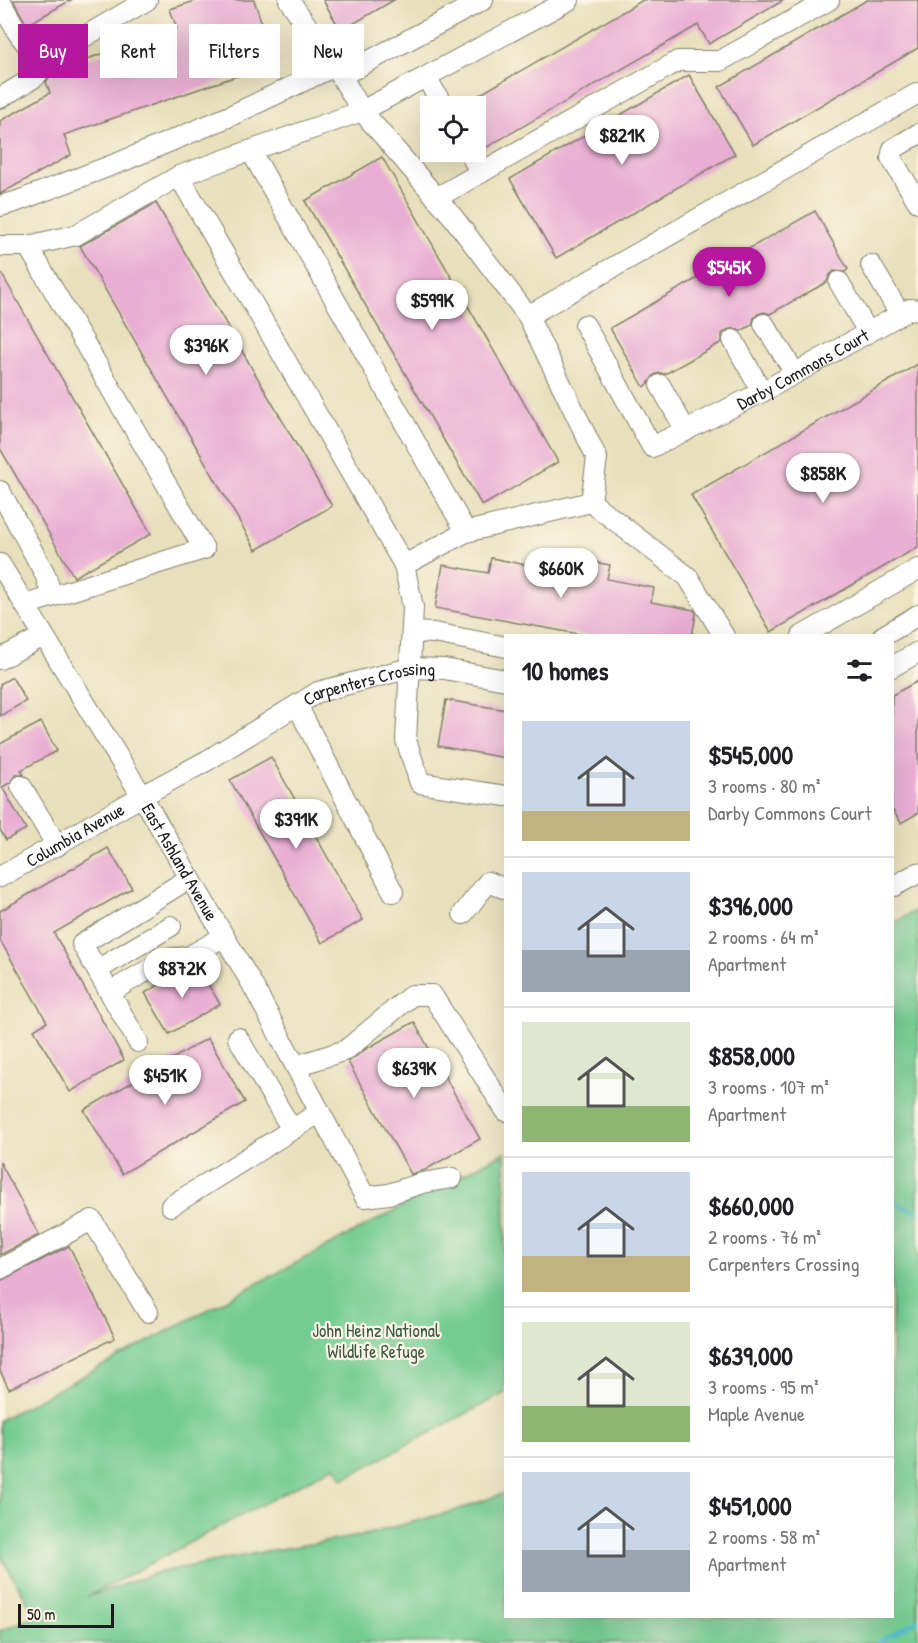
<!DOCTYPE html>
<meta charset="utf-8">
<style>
body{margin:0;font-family:"Patrick Hand",sans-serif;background:#f6f6f6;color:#202124;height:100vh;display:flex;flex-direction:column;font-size:22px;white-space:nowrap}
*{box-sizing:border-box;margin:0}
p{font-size:20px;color:#757577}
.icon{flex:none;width:33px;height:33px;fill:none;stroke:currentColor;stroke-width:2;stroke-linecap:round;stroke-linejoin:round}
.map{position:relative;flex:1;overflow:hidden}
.side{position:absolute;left:504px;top:634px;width:390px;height:984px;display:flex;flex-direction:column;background:#fff;border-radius:0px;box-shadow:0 6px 24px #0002}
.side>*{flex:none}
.hud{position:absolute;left:18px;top:24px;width:396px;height:54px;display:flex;gap:12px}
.fabs{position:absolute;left:420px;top:96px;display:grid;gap:12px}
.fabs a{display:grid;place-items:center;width:66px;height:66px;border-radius:0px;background:#fff;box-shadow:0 6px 24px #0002;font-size:30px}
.scale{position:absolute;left:18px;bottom:15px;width:96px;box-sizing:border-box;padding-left:6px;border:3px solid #1c1c1c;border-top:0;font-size:16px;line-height:21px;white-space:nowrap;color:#1c1c1c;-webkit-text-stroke:4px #fcf5e5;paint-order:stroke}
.price{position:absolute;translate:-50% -51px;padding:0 14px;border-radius:21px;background:#fff;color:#222;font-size:20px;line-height:39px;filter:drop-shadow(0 2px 3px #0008)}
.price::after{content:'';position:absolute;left:50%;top:36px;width:18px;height:14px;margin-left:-9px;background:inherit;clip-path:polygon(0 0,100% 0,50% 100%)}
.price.active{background:#b5179e;color:#fff}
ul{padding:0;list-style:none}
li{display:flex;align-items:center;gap:18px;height:150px;padding:0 18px}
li+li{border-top:2px solid #e0e0e0}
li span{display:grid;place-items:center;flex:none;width:168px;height:120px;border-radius:0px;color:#555}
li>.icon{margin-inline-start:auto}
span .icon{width:72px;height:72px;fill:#fffc;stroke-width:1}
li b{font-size:26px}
h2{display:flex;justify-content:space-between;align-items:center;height:72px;padding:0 18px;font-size:26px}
.chip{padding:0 21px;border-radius:0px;background:#fff;box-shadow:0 6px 24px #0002;font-size:21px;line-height:54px}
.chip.active{background:#b5179e;color:#fff}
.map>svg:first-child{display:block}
.green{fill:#75cc92;stroke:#487457;stroke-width:1.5}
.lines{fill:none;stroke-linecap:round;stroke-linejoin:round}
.stream{stroke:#4fb9cb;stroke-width:4}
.building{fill:#e9aed4}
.minor-casing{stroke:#827e6c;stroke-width:22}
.minor{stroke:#fff;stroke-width:20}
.labels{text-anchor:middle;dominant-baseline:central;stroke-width:4.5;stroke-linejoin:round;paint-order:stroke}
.street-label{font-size:18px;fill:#1c1c1c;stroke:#fcf5e5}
.park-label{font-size:18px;fill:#3b5a45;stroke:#fcf5e5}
</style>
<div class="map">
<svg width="918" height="1643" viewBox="0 0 918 1643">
<rect width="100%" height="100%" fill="#fcf5e5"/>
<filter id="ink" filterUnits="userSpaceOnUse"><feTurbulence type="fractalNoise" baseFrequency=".0167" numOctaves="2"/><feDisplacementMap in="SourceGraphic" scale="12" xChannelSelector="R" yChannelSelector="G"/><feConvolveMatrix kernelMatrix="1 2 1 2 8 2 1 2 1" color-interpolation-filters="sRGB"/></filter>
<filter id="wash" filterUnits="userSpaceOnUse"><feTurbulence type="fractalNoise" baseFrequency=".008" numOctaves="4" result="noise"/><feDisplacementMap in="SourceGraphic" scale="24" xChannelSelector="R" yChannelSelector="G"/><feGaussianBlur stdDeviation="1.35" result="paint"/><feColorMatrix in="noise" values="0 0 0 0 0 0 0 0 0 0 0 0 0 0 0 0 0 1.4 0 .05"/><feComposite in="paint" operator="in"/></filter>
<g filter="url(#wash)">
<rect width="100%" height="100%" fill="#e8e0bc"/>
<path class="green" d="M 918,909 L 918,1643 L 0,1643 L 0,1631 L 36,1616 L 0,1555 L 0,1420 L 505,1152 L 505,1393 L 343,1479 L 335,1466 L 87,1597 L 156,1573 L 267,1551 L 361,1536 L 457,1510 L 505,1493 L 506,1617 L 892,1617 L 892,924 Z"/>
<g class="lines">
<g class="stream">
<path d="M 892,1202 L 918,1212"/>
<path d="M 877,1643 L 918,1620"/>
</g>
</g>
<g id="blocks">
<g class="building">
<path d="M 13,0 L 71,0 L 27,25 Z"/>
<path d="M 198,0 L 254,0 L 275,63 L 64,135 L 71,155 L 0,194 L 0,121 L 50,93 L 46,82 L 54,70 L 177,29 L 170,9 Z"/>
<path d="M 323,0 L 394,0 L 341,31 Z"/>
<path d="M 643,0 L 784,0 L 709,44 L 698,25 L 482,150 L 476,139 L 476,106 L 460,106 Z"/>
<path d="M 867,0 L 918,0 L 918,48 L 753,145 L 719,87 Z"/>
<path d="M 689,75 L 735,154 L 556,258 L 510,179 Z"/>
<path d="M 382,157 L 558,462 L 482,506 L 305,201 Z"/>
<path d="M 156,203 L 332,506 L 256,550 L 80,246 Z"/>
<path d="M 815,211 L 848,269 L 845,272 L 834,271 L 829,276 L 827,282 L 770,314 L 764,312 L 758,314 L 754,318 L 752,325 L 741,331 L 734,328 L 727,330 L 722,334 L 722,342 L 665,374 L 660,373 L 654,375 L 648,384 L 644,387 L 610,328 Z"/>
<path d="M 0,271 L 151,534 L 74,577 L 0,448 Z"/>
<path d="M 918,364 L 918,547 L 771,632 L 691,495 Z"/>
<path d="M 540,552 L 610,565 L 607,579 L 654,588 L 651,602 L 694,610 L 696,614 L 692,636 L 590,636 L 435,608 L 443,565 L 488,573 L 491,558 L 537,567 Z"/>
<path d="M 12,677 L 26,701 L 0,716 L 0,684 Z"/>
<path d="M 918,681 L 918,813 L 901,823 L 892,809 L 892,695 Z"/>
<path d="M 446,700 L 506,710 L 506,758 L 438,746 Z"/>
<path d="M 41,722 L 57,751 L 21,770 L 24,775 L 15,775 L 10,783 L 2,787 L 26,829 L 6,840 L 0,830 L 0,744 Z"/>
<path d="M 271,757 L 363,920 L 322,943 L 230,780 Z"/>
<path d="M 108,848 L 132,888 L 54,933 L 124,1060 L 70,1092 L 34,1030 L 47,1022 L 0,940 L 0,911 Z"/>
<path d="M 197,966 L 220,1004 L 169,1034 L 145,993 L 186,969 Z"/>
<path d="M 414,1022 L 480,1139 L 425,1170 L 411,1174 L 348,1062 L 366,1049 Z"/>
<path d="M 208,1038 L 245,1102 L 122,1174 L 84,1110 Z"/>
<path d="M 0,1162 L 39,1235 L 0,1255 Z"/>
<path d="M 69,1246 L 115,1338 L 9,1389 L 0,1371 L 0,1281 Z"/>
</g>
</g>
</g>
<g filter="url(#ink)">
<use href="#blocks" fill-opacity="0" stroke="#827e6c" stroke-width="1.5"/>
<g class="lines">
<defs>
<g id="minor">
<path d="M 289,0 L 335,66 L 362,111 L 453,217 L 528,316 L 597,458 L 591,502 L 688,577 L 724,636"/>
<path d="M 0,1 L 18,33 L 43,66"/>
<path d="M 341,76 L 483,0"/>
<path d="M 426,77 L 443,106"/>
<path d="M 0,98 L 35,77 L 48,58 L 147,0"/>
<path d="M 918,134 L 893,149 L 891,158 L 918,202"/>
<path d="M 251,151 L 466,532"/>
<path d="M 469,152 L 481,173"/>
<path d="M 179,176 L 404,565"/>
<path d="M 436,198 L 678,61 L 720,61 L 829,0"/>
<path d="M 0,206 L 15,202 L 123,161 L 228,117 L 335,66"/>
<path d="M 0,246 L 28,246 L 204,549 L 25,605"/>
<path d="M 28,246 L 76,235 L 179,176 L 362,111 L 569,0"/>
<path d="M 871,265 L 900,314"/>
<path d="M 839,282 L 868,332"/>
<path d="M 528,316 L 918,93"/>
<path d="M 764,324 L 795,373"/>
<path id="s1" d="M 585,325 L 652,447 L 762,392 L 910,309 L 918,310"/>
<path d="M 733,340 L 762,392"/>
<path d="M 660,385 L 686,431"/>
<path d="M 0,491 L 45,574 L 52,596"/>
<path id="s2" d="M 0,564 L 142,796 L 252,984 L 365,1197 L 389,1194 L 422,1183 L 452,1178"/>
<path d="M 412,632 L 434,633 L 506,647"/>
<path d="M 802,636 L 918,569"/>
<path d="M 883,636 L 918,615"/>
<path d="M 0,659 L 44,636"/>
<path d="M 892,667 L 918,652"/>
<path d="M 297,705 L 393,892"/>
<path d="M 21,786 L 57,846"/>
<path d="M 506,796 L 420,783 L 406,740 L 413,607 L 404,565 L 466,532 L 591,502"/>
<path id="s3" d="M 0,877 L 142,796 L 208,760 L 318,692 L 410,668 L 444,669 L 506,680"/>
<path d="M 894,886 L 918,873"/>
<path d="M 463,914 L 488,882 L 506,889"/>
<path d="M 97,970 L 171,926"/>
<path d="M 110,992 L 167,959 L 188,957 L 223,937"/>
<path d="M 238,1038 L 292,1130"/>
<path d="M 138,1042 L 82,944 L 190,878"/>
<path d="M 296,1066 L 346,1050 L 412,995 L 432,995 L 506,1111"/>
<path d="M 171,1206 L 320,1112"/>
<path d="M 0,1269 L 92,1220 L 148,1312"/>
</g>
</defs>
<use href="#minor" class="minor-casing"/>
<use href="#minor" class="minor"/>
</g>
</g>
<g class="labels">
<g class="street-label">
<text stroke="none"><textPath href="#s1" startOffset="309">Darby Commons Court</textPath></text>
<text stroke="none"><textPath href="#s3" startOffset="420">Carpenters Crossing</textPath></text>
<text stroke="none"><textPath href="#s3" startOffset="86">Columbia Avenue</textPath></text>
<text stroke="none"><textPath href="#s2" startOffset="348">East Ashland Avenue</textPath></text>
</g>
<g class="park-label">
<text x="376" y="1330">John Heinz National<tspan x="376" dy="21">Wildlife Refuge</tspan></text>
</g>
</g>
</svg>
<div class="fabs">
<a><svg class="icon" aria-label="locate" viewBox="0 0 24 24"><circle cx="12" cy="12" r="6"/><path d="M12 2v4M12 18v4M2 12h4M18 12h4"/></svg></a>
</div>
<div class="scale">50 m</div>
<b class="price" style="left:622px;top:166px">$821K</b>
<b class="price active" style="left:729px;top:298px">$545K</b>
<b class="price" style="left:432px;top:331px">$599K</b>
<b class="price" style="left:206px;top:376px">$396K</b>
<b class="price" style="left:823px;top:504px">$858K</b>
<b class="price" style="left:561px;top:599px">$660K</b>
<b class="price" style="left:296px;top:850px">$391K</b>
<b class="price" style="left:182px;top:999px">$872K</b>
<b class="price" style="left:414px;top:1099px">$639K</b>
<b class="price" style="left:165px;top:1106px">$451K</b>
<div class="hud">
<a class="chip active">Buy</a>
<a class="chip">Rent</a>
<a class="chip">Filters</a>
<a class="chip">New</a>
</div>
<section class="side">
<h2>10 homes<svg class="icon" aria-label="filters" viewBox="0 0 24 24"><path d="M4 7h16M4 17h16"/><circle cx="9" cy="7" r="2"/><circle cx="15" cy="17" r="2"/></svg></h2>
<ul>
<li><span style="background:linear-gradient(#c9d6e8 75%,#c2b280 0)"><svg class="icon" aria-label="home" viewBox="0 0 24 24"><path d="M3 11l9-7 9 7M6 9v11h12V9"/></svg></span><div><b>$545,000</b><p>3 rooms · 80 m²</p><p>Darby Commons Court</p></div></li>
<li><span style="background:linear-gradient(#c9d6e8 65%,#9aa5b1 0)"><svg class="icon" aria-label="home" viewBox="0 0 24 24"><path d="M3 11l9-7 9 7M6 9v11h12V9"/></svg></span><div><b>$396,000</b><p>2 rooms · 64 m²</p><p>Apartment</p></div></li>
<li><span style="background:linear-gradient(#dfe7d0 70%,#8fb573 0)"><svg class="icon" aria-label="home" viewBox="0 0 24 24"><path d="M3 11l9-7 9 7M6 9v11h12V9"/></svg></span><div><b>$858,000</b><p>3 rooms · 107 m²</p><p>Apartment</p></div></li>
<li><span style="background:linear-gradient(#c9d6e8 70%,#c2b280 0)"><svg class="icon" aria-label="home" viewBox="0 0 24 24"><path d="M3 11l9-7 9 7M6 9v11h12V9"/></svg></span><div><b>$660,000</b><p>2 rooms · 76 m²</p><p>Carpenters Crossing</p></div></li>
<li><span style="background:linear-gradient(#dfe7d0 70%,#8fb573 0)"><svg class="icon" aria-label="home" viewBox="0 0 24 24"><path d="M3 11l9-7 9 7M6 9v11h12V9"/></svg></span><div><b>$639,000</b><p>3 rooms · 95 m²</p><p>Maple Avenue</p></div></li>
<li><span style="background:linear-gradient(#c9d6e8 65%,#9aa5b1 0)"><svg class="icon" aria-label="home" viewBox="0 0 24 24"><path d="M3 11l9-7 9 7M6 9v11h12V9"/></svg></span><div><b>$451,000</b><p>2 rooms · 58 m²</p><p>Apartment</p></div></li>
</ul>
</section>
</div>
